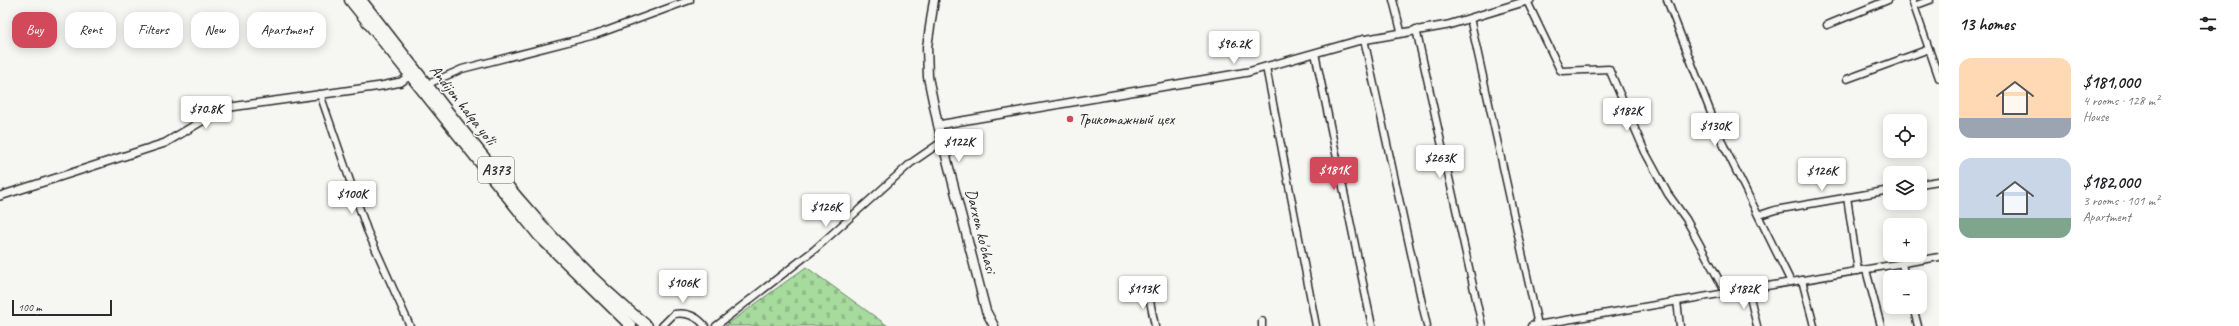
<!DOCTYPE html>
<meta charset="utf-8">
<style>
body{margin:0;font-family:Caveat,sans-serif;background:#f2f2f2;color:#202124;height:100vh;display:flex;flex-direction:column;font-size:15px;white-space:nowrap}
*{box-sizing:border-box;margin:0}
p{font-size:13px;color:#757577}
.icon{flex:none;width:22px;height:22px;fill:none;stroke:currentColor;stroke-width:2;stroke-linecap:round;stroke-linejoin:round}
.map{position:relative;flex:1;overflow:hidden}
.sheet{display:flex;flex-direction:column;background:#fff;width:300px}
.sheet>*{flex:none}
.guide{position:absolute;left:12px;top:12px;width:380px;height:36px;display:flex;gap:8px}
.fabs{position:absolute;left:1883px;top:114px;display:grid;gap:8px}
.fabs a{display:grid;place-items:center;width:44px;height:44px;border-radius:8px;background:#fff;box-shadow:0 2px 10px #0003;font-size:20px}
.scale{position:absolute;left:12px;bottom:10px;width:100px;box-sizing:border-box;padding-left:4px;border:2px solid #2b2b2b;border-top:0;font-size:11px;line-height:14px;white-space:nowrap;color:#2b2b2b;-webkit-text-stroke:3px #f6f6f2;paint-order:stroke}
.price{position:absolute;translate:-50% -34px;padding:0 9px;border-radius:4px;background:#fff;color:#222;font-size:13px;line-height:26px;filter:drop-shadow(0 1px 2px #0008)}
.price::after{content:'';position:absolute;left:50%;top:24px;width:12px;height:9px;margin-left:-6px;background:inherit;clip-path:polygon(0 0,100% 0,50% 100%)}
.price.active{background:#d1495b;color:#fff}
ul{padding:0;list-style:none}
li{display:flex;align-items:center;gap:12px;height:100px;padding:0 20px}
li span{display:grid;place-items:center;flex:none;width:112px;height:80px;border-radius:12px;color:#555}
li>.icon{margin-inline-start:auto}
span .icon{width:48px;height:48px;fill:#fffc;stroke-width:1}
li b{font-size:17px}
h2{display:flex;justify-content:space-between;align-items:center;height:48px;padding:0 20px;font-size:17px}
.pill{padding:0 14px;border-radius:12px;background:#fff;box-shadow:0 2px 10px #0003;font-size:14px;line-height:36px}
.pill.active{background:#d1495b;color:#fff}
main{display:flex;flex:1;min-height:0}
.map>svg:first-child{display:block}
.cemetery{fill:url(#cemetery-stones);stroke:#698364}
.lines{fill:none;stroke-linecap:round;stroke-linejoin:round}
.minor-casing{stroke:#2b2b2b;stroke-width:9}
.tertiary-casing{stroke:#2b2b2b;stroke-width:10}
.secondary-casing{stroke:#2b2b2b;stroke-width:11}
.trunk-casing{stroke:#2b2b2b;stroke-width:13}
.minor{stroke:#f6f6f2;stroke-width:6}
.tertiary{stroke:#f6f6f2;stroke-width:7}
.secondary{stroke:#f6f6f2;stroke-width:8}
.trunk{stroke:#f6f6f2;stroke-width:10}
.poi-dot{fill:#d1495b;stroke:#f6f6f2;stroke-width:1.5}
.labels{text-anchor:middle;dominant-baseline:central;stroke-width:3;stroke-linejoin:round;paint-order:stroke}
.shield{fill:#f6f6f2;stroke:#686867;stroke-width:1}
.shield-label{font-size:15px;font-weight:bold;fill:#2b2b2b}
.street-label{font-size:16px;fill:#2b2b2b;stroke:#f6f6f2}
.poi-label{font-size:16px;fill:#2b2b2b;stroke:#f6f6f2;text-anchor:start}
</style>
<main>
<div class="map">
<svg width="1939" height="326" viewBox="0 0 1939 326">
<defs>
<pattern id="cemetery-stones" width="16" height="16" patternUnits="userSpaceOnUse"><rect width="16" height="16" fill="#a7db9e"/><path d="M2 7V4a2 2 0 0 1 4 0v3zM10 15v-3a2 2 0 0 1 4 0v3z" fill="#90bc88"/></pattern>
</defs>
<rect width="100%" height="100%" fill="#f6f6f2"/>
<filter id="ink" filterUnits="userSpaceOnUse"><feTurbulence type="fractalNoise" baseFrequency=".025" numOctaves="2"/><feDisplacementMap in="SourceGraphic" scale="8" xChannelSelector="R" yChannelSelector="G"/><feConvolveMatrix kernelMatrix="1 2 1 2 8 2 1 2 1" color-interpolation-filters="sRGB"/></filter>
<g filter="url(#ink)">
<path class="cemetery" d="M 806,267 L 888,326 L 725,326 Z"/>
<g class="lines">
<defs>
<g id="minor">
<path d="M 1393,0 L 1401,31"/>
<path d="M 1667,0 L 1723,144 L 1791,282"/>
<path d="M 1912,0 L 1939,78"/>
<path d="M 1527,1 L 1560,70 L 1562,71 L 1609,69 L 1645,152 L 1668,194 L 1686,219 L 1726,293"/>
<path d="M 1914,6 L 1930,0"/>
<path d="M 1470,18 L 1538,325"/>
<path d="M 1827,25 L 1888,0"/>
<path d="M 1416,29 L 1482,326"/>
<path d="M 1364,39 L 1427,326"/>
<path d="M 1315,53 L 1372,326"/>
<path d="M 1266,67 L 1316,326"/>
<path d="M 1847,79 L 1929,49"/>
<path d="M 428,84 L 462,69 L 595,35 L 690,0"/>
<path d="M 320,94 L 367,230 L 410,326"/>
<path d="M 1920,184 L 1939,181"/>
<path d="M 1847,197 L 1858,271"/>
<path d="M 1760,215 L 1775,210 L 1890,190"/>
<path d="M 1902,264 L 1905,277"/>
<path d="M 1866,270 L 1881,326"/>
<path d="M 1802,280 L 1814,326"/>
<path d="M 1748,289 L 1757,326"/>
<path d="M 1148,291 L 1155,326"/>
<path d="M 1677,301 L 1680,326"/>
<path d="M 1913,307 L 1918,326"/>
<path d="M 1262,321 L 1262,326"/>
<path d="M 662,326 L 674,314 C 687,312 697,316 705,326"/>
<path d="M 716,326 L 814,250 L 911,163 L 943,141"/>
<path d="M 1531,326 L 1939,257"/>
</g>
<g id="tertiary">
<path d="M 938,125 L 1248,72 L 1357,41 L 1448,25 L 1530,0"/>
<path d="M 0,196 L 165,143 L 224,108 L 381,86 L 401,82 L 409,76"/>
</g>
<path id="secondary" d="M 934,0 L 927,47 L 928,77 L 938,125 L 986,311 L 994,326"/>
<g id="trunk">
<path d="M 350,0 L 539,236 L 631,326"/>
<path d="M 361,0 C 451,113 534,235 647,326"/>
</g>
</defs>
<use href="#minor" class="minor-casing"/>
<use href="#tertiary" class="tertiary-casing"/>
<use href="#secondary" class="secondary-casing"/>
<use href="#trunk" class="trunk-casing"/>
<use href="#minor" class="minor"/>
<use href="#tertiary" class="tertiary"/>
<use href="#secondary" class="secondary"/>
<use href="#trunk" class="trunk"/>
</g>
</g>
<circle class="poi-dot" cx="1070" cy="119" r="4"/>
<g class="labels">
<rect class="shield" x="478" y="157" width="36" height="26" rx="3"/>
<g class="shield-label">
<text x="496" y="170">A373</text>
</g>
<g class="street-label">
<text transform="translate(463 105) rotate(52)">Andijon halqa yo‘li</text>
<text transform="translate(981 231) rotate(76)">Darxon ko'chasi</text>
</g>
<g class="poi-label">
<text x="1078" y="119">Трикотажный цех</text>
</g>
</g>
</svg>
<div class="fabs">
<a><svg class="icon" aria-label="locate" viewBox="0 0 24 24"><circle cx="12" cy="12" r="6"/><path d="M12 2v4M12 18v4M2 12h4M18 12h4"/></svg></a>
<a><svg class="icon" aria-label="layers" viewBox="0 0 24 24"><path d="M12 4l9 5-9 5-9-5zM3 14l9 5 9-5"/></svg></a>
<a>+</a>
<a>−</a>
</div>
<div class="scale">100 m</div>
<b class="price" style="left:1234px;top:65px">$96.2K</b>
<b class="price" style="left:206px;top:130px">$70.8K</b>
<b class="price" style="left:1627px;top:132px">$182K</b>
<b class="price" style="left:1715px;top:147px">$130K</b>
<b class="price" style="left:959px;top:163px">$122K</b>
<b class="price" style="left:1440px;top:179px">$263K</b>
<b class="price active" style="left:1334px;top:191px">$181K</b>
<b class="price" style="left:1822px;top:192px">$126K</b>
<b class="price" style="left:352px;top:215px">$100K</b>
<b class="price" style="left:826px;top:228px">$126K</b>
<b class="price" style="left:683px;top:304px">$106K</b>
<b class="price" style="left:1143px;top:310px">$113K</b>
<b class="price" style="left:1744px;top:310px">$182K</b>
<div class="guide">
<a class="pill active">Buy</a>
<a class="pill">Rent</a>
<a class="pill">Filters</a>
<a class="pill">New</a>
<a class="pill">Apartment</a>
</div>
</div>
<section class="sheet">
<h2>13 homes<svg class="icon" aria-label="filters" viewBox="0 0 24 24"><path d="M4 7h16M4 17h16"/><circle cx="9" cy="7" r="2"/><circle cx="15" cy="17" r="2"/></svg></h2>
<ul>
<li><span style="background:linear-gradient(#ffd9b3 75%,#9aa5b1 0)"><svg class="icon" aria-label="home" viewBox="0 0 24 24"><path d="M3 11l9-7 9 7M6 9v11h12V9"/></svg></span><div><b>$181,000</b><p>4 rooms · 128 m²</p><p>House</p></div></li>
<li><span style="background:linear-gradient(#c9d6e8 75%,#7fa58c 0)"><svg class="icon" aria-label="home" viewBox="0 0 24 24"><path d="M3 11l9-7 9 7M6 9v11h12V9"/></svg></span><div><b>$182,000</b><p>3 rooms · 101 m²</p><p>Apartment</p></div></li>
</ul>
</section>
</main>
